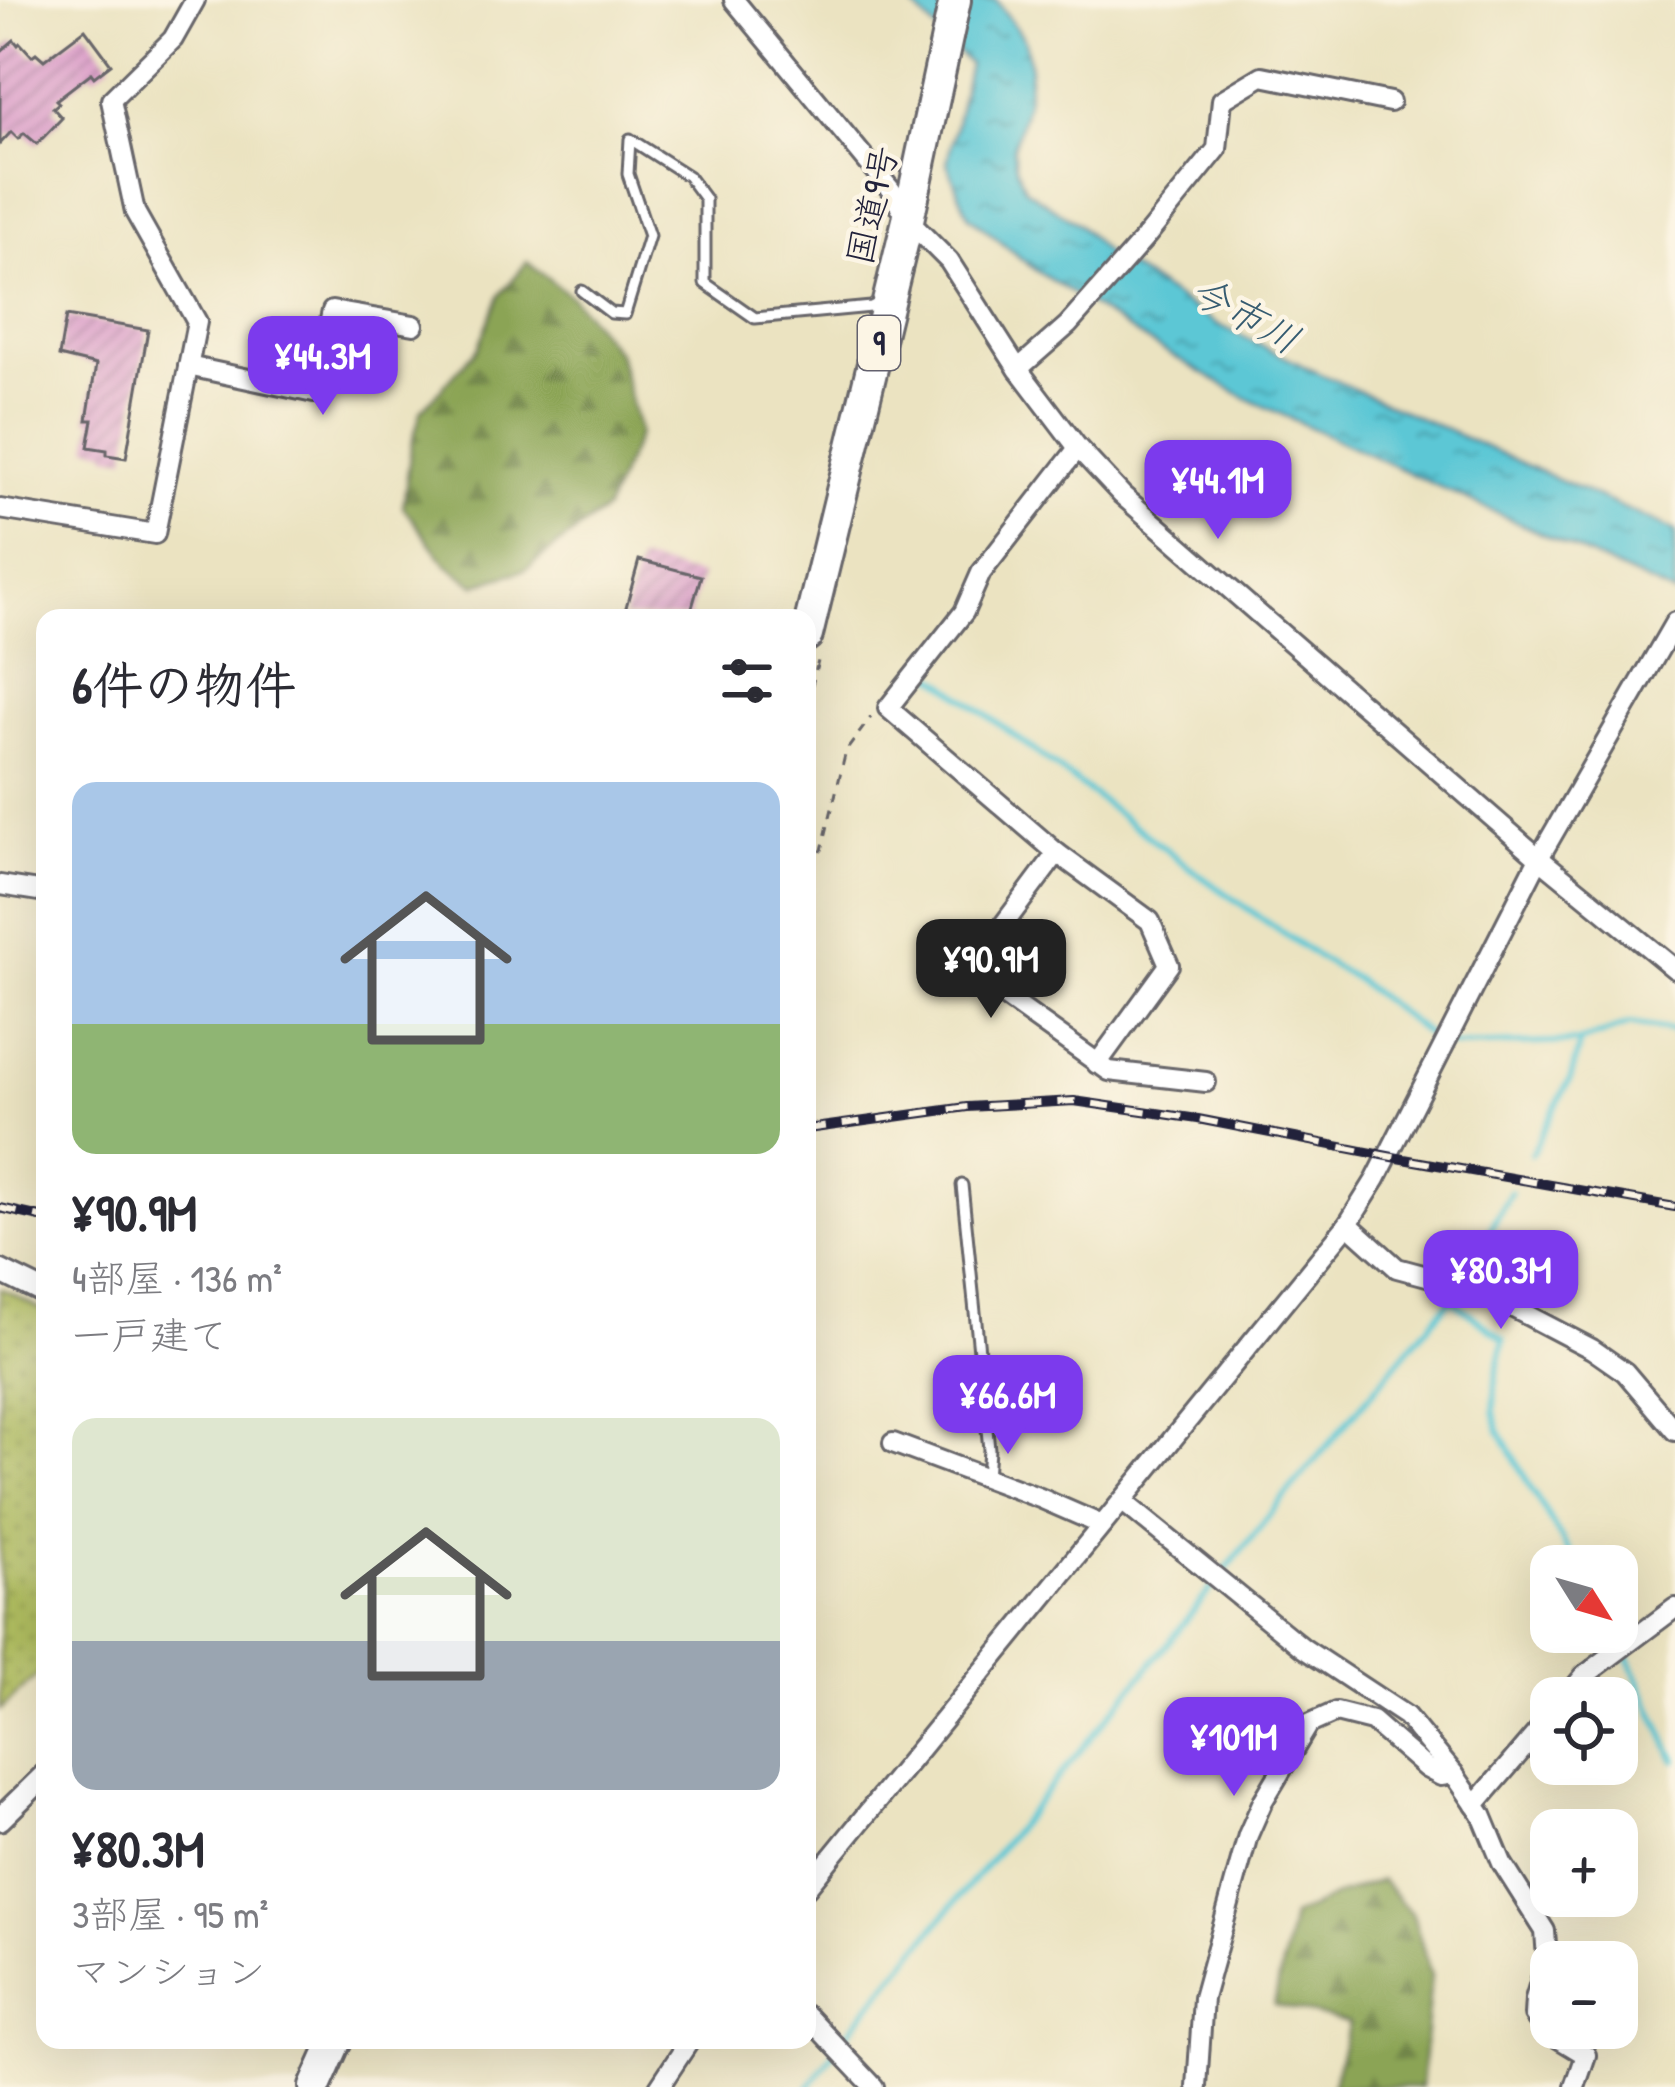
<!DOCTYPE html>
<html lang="ja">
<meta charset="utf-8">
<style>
body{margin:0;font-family:"Patrick Hand","Klee One",sans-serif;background:#f7f7f7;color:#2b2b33;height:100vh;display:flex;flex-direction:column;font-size:45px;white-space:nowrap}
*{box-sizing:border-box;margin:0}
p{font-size:39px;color:#7c7c81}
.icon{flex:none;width:66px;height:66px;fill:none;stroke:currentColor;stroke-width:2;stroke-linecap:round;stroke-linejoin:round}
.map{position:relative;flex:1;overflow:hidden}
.sheet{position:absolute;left:36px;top:609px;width:780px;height:1440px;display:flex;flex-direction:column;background:#fff;border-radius:24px;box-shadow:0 12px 48px #0002}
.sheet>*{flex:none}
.needle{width:78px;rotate:127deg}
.controls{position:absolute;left:1530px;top:1545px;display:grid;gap:24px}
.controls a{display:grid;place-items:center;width:108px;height:108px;border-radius:24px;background:#fff;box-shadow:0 12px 48px #0002;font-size:60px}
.price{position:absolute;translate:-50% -102px;padding:0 27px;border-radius:24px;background:#7c3aed;color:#fff;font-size:39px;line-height:78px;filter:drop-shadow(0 3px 6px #0008)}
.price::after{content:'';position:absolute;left:50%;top:72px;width:36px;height:27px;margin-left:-18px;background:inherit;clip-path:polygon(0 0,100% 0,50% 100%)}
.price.current{background:#222;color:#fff}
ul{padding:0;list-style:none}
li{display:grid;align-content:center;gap:24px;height:636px;padding:0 36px}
li span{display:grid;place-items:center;height:372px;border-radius:24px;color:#555}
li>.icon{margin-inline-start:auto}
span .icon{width:216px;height:216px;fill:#fffc;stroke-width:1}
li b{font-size:51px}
h2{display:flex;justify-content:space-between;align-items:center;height:144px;padding:0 36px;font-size:51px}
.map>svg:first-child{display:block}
.grass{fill:url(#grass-dots);stroke:#686f4c;stroke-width:3}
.forest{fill:url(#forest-firs);stroke:#566348;stroke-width:3}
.water{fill:url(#water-ripples);stroke:#3f7488;stroke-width:3}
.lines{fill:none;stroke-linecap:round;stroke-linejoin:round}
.stream{stroke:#5cc7d5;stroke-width:6}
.building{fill:url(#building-hatch)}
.service-casing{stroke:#68666a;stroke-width:15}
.minor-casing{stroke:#68666a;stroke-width:24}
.tertiary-casing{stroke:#68666a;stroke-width:27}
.trunk-casing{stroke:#68666a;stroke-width:36}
.path{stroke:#68666a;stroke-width:3;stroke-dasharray:9 9;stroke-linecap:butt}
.service{stroke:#fff;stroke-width:9}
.minor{stroke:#fff;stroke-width:18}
.tertiary{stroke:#fff;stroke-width:21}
.trunk{stroke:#fff;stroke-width:30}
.rail-casing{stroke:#22223b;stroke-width:10}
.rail{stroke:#fcf5e5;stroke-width:6;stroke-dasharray:18;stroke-linecap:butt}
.labels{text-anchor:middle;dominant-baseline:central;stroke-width:9;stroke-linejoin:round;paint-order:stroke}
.shield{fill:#fcf5e5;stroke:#63616e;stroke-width:3}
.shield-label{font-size:33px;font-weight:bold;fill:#22223b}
.street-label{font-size:36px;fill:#22223b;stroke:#fcf5e5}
.water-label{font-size:39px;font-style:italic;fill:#365c71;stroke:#fcf5e5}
</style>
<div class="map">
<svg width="1675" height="2087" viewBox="0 0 1675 2087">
<defs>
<pattern id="grass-dots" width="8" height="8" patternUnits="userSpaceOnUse" patternTransform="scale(3)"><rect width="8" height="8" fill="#afbc5e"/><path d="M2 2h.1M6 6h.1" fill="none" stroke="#96a153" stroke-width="1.8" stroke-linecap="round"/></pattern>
<pattern id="forest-firs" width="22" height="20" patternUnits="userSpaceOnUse" patternTransform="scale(3)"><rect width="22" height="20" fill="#8ba455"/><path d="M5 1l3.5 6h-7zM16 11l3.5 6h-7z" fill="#718548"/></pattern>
<pattern id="water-ripples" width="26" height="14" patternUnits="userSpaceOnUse" patternTransform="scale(3)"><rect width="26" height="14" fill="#5cc7d5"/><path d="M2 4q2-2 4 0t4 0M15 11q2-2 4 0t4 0" fill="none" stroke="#4ca1ae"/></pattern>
<pattern id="building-hatch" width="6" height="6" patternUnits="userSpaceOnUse" patternTransform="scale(3)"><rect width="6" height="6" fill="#d896c6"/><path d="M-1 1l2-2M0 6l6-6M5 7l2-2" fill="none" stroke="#af7aa2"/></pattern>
</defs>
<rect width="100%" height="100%" fill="#fcf5e5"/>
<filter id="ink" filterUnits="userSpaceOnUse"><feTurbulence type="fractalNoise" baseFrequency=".00833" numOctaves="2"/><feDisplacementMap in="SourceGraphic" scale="24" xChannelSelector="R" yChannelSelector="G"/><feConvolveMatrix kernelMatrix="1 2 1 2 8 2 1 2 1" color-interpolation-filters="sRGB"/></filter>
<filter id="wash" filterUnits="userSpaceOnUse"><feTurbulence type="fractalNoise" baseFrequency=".004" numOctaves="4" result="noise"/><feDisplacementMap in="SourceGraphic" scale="48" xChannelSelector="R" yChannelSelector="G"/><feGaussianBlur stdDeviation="2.7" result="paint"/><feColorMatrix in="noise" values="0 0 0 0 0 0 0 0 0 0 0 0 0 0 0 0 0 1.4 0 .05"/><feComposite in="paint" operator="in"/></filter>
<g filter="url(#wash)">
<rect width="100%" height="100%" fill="#ebe3c1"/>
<path class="grass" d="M 0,1288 L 45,1311 L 45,1668 L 0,1710 Z"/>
<g class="forest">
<path d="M 527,262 L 572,297 L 618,353 L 639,433 L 605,510 L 525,570 L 475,585 L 447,565 L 403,507 L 411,447 L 421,411 L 478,348 L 499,296 Z"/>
<path d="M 1381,1880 L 1413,1915 L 1431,1975 L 1421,2087 L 1332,2087 L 1349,2023 L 1274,2005 L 1292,1917 L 1340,1894 Z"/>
</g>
<path class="water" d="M 907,0 L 996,0 L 1025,40 L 1030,69 L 1026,104 L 1013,148 L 1016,167 L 1025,189 L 1078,224 L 1104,252 L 1217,324 L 1318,373 L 1675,531 L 1675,595 L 1246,398 L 1145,340 L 1035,270 L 968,215 L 947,163 L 969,64 Z"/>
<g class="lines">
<g class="stream">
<path d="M 928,671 L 1205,879 L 1319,958 L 1354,978 L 1435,1040 L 1456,1046 L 1580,1042 L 1630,1024 L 1675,1031"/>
<path d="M 1531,1154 L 1571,1077 L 1580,1042"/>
<path d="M 1452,1300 L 1504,1339 L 1496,1375 L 1494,1412 L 1499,1429 L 1530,1487 L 1578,1566"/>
<path d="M 1617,1631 L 1675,1760"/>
<path d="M 809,2087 L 857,2021 L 1141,1677 L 1276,1507 L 1453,1296 L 1511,1192"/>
</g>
</g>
<g id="blocks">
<g class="building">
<path d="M 85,29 L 111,64 L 94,77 L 91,73 L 56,100 L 59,103 L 53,108 L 62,118 L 37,144 L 24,133 L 18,139 L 11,132 L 0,144 L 0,52 L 14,40 L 18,45 L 20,43 L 32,56 L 36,53 L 44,60 Z"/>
<path d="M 66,316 L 148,330 L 126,458 L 107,455 L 107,450 L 88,447 L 93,420 L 87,420 L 96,365 L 59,356 Z"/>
<path d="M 639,560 L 701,576 L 689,618 L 623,618 Z"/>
</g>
</g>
</g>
<g filter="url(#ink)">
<use href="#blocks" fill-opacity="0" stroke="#68666a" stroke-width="3"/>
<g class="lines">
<defs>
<g id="service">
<path d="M 582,291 L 611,313 L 625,314 L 649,236 L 628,174 L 630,139 L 688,176 L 705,199 L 705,283 L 755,318 L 871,307 L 879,303"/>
<path d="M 962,1185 L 989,1449 L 987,1478"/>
</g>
<g id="minor">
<path d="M 734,0 L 891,190 L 908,220 L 949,261 L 1018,369 L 1078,448 L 1122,495 L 1539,858 L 1675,969"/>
<path d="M 188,366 L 314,393 L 332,311 L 414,325"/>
<path d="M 1018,369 L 1068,325 L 1144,239 L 1217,149 L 1222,100 L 1262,76 L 1390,102"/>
<path d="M 1078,448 L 981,573 L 964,612 L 888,708 L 1057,853 L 1150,921 L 1169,965 L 1097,1064"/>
<path d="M 0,509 L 155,534 L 197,322 L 135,212 L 111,100 L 173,39 L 195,0"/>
<path d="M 1057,853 L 969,971 L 1109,1071 L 1206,1082"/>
<path d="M 0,885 L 45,892"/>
<path d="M 1348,1224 L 1397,1268 L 1479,1290 L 1592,1349 L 1625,1372 L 1675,1431"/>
<path d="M 893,1443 L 1040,1498 L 1102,1525"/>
<path d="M 1122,1501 L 1303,1648 L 1406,1716 L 1454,1774 L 1482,1815 L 1502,1863 L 1545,1931 L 1547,1959 L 1535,1999 L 1534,2015 L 1548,2032 L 1586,2055 L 1575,2087"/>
<path d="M 1566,1698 L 1584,1676 L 1675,1608"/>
<path d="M 1475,1805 L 1551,1716"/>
<path d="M 807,1887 L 1348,1224 L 1376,1179 L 1539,858 L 1675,622"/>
<path d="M 807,2016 L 874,2087"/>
<path d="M 659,2087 L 690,2040"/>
<path d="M 1197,2087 L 1203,1998 L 1248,1835 L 1263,1801 L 1309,1724 L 1336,1712 L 1372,1721 L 1426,1768 L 1441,1776 L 1454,1774"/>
</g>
<g id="tertiary">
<path d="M 0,1271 L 45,1293"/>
<path d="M 0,1819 L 45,1775"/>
</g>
<g id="trunk">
<path d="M 807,635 L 908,220 L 955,0"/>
<path d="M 315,2087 L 336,2040"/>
</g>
</defs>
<use href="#service" class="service-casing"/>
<use href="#minor" class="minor-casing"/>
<use href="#tertiary" class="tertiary-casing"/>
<use href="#trunk" class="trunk-casing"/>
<g class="path">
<path d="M 807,705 L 818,661"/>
<path d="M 807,864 L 822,850 L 846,751 L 871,717"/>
</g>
<use href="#service" class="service"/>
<use href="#minor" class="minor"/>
<use href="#tertiary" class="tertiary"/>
<use href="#trunk" class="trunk"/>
<defs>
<g id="rail">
<path d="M 807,1129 L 967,1107 L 1074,1101 L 1198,1119 L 1398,1158 L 1675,1207"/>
<path d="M 0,1208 L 45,1218"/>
</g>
</defs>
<use href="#rail" class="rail-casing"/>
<use href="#rail" class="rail"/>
</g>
</g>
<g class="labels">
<rect class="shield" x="858" y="316" width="42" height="54" rx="9"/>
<g class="shield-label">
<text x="879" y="343">9</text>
</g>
<g class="street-label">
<text transform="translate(871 205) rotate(-77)">国道9号</text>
</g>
<g class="water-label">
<text transform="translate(1246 314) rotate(29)">今市川</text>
</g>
</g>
</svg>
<div class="controls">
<a><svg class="needle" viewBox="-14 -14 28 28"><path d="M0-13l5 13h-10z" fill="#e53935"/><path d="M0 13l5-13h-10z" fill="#7c7c81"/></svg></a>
<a><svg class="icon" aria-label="locate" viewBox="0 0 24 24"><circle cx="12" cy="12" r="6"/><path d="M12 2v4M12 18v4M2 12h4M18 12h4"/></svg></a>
<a>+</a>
<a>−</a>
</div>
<b class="price" style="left:323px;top:418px">¥44.3M</b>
<b class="price" style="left:1218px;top:542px">¥44.1M</b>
<b class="price current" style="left:991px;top:1021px">¥90.9M</b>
<b class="price" style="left:1501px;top:1332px">¥80.3M</b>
<b class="price" style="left:1008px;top:1457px">¥66.6M</b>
<b class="price" style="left:1234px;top:1799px">¥101M</b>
<section class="sheet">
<h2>6件の物件<svg class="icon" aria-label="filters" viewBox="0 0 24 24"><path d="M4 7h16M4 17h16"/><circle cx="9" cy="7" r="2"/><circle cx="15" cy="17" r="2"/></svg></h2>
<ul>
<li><span style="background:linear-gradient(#a9c7e8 65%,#8fb573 0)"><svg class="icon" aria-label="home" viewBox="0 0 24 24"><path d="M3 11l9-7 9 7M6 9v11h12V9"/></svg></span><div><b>¥90.9M</b><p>4部屋 · 136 m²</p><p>一戸建て</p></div></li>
<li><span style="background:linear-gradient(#dfe7d0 60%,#9aa5b1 0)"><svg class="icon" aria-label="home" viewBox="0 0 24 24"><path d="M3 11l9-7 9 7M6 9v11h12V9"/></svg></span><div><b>¥80.3M</b><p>3部屋 · 95 m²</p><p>マンション</p></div></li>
</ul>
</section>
</div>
